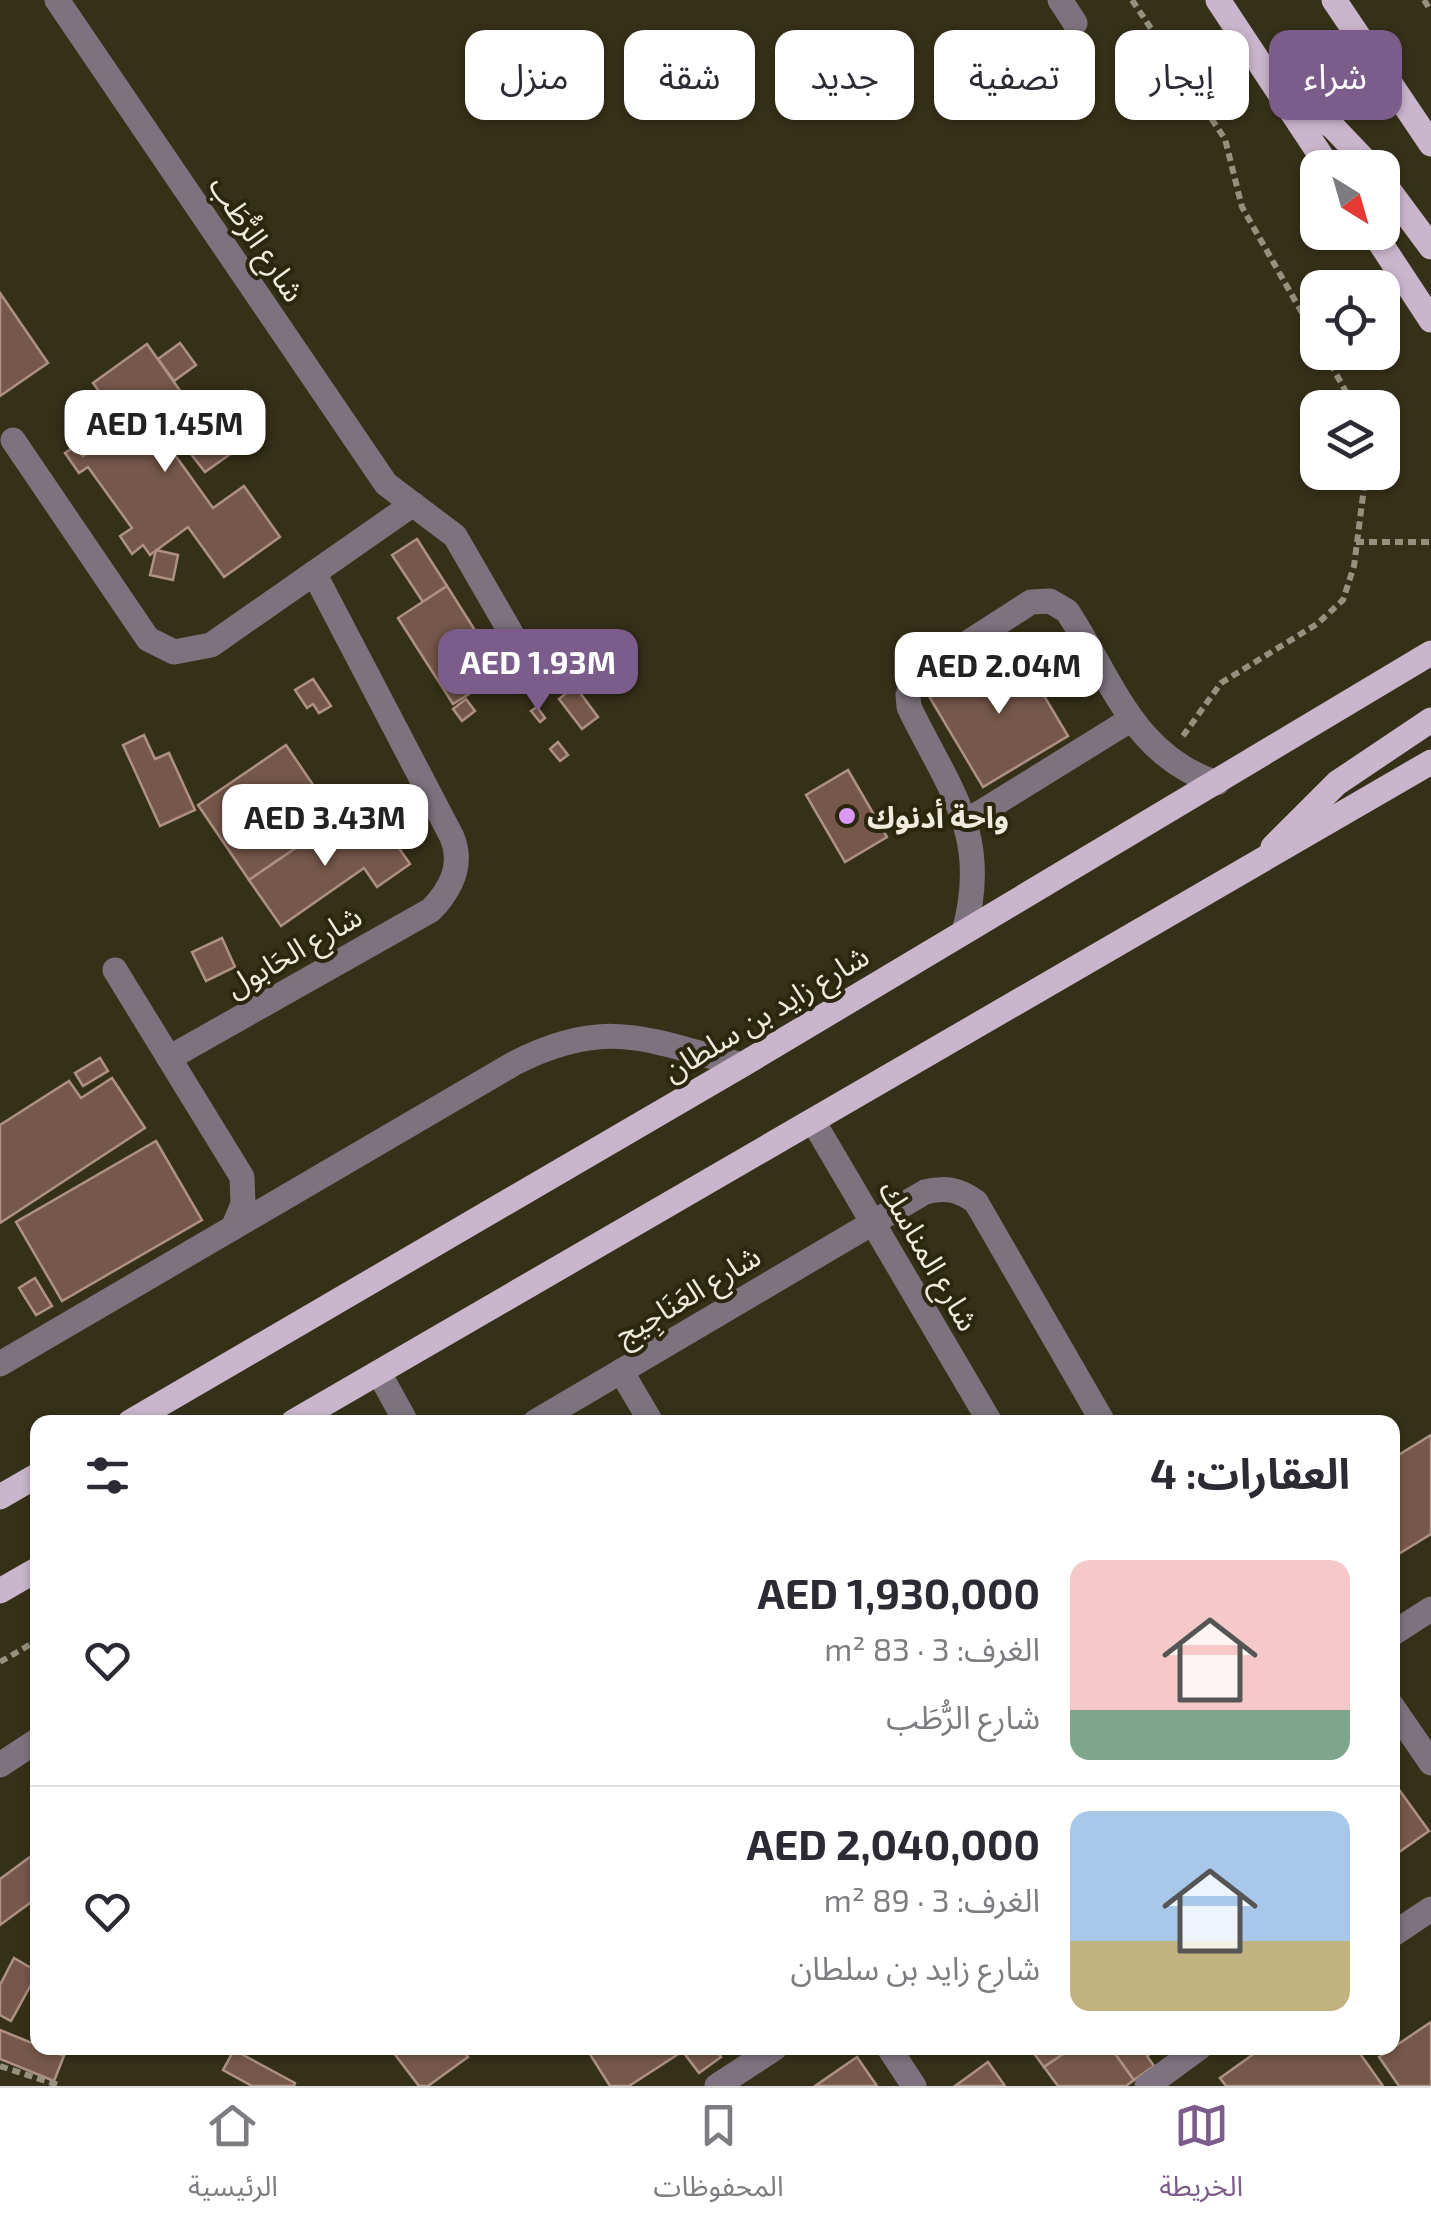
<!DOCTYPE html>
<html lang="ar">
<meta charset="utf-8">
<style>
body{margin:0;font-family:"Exo 2","Noto Sans Arabic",sans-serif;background:#f7f7f7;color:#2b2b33;direction:rtl;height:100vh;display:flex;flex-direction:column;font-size:38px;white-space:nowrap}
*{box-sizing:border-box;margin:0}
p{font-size:32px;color:#7c7c81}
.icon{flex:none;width:55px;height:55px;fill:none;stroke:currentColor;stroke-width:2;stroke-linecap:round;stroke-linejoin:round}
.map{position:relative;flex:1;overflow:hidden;direction:ltr}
.details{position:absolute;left:30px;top:1415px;width:1370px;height:640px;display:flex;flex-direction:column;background:#fff;border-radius:20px;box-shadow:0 2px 8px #0004;direction:rtl}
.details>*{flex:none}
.top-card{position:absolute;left:30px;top:30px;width:1372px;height:90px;direction:rtl;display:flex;gap:20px}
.needle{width:65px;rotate:143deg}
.buttons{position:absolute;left:1300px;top:150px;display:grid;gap:20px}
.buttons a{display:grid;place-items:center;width:100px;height:100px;border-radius:20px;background:#fff;box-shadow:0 2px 8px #0004;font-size:50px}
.price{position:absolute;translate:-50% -85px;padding:0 22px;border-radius:20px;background:#fff;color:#222;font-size:32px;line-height:65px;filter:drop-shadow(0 2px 5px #0008)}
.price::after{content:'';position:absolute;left:50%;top:60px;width:30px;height:22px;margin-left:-15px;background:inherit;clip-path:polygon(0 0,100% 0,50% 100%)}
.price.selected{background:#7b5c8a;color:#fff}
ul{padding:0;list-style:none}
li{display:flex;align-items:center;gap:30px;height:250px;padding:0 50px}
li+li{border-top:2px solid #e1e1e2}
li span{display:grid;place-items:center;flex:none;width:280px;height:200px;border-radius:20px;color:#555}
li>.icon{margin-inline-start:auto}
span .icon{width:120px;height:120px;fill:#fffc;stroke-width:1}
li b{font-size:42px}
h2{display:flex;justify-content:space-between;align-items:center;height:120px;padding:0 50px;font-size:42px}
.tag{padding:0 35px;border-radius:20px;background:#fff;box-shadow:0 2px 8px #0004;font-size:35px;line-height:90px}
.tag.selected{background:#7b5c8a;color:#fff}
.tabs{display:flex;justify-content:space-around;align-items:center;height:140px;border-top:2px solid #e1e1e2;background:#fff;font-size:28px;color:#7c7c81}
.tabs a{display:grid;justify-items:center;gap:5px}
.tabs .selected{color:#7b5c8a}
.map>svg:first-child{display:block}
.building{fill:#76584a;stroke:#ae9184;stroke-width:2.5}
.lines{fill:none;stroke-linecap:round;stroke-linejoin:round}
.path{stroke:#95917e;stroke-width:6;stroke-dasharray:8 5;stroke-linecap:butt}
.minor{stroke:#7d737e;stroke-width:25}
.major{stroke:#cab6cc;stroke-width:25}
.poi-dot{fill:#dc99f5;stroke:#2b260e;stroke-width:4}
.labels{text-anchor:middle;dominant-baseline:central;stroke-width:8;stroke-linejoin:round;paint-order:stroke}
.street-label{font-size:30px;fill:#efecdd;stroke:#2b260e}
.poi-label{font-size:30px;font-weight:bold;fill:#efecdd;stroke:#2b260e;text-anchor:start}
</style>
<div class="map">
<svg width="1431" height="2086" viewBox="0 0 1431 2086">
<rect width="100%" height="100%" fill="#353018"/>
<g class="building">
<path d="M 0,293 L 48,363 L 0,396 Z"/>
<path d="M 180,343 L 196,365 L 174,381 L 158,359 Z"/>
<path d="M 147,344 L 181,392 L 147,416 L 213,508 L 244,486 L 280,537 L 224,577 L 188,527 L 150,555 L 143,545 L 132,554 L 120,536 L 132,528 L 88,467 L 79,473 L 65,453 L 75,446 L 83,456 L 124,426 L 93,383 Z"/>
<path d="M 91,406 L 99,419 L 86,429 L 76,416 Z"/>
<path d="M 211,431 L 229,455 L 205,472 L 187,449 Z"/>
<path d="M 417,539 L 447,586 L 423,602 L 392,555 Z"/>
<path d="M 156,550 L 178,555 L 173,580 L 150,575 Z"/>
<path d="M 447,586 L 502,673 L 453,704 L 398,618 Z"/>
<path d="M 1015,647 L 1068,736 L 983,787 L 930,698 Z"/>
<path d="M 547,670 L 553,680 L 531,696 L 525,686 Z"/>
<path d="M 313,679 L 331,706 L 319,713 L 313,704 L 307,708 L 295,690 Z"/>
<path d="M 575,686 L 598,717 L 582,729 L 559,699 Z"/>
<path d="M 466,699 L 475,711 L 462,721 L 453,709 Z"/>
<path d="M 537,707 L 545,718 L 540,722 L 531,711 Z"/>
<path d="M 144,735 L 155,759 L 169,753 L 195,810 L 160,826 L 123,745 Z"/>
<path d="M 558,742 L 568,755 L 560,761 L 550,749 Z"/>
<path d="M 286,745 L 337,820 L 249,880 L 198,805 Z"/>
<path d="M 848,770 L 887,837 L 845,862 L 806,795 Z"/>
<path d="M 337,820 L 356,847 L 385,828 L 410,864 L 377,887 L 364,868 L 281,926 L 249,880 Z"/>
<path d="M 222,938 L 235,967 L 206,981 L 192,952 Z"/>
<path d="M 100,1058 L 108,1071 L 83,1086 L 75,1073 Z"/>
<path d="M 112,1078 L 145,1128 L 0,1223 L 0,1125 L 69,1081 L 81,1098 Z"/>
<path d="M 156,1141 L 202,1220 L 62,1301 L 16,1222 Z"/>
<path d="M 35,1278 L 52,1306 L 36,1315 L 19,1288 Z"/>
<path d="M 1431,1435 L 1431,1534 L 1392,1558 L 1392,1459 Z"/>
<path d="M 1392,1780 L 1429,1831 L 1392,1857 Z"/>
<path d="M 38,1851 L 38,1897 L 0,1925 L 0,1879 Z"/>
<path d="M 14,1958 L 38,1972 L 11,2021 L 0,2015 L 0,1985 Z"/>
<path d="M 1431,2022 L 1431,2086 L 1399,2086 L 1379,2057 Z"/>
<path d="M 0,2030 L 64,2056 L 54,2081 L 0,2059 Z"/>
<path d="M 390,2048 L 461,2048 L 468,2057 L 428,2086 L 419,2086 Z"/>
<path d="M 586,2048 L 676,2048 L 680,2053 L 629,2086 L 610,2086 Z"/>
<path d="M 680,2048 L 714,2048 L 721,2057 L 699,2073 Z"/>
<path d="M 1030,2048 L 1072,2048 L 1044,2067 Z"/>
<path d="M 1072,2048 L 1111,2048 L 1134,2080 L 1126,2086 L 1058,2086 L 1044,2067 Z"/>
<path d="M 1111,2048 L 1158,2048 L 1147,2056 L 1154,2066 L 1134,2080 Z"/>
<path d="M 1262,2048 L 1356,2048 L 1383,2086 L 1226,2086 L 1220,2078 Z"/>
<path d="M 234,2050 L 295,2083 L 294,2086 L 252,2086 L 223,2070 Z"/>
<path d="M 857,2057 L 877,2086 L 815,2086 Z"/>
<path d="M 988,2062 L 1005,2086 L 955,2086 Z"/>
</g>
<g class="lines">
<g class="path">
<path d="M 1132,0 L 1225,139 L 1242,207 L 1318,341"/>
<path d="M 1424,0 L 1431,11"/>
<path d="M 1324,352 L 1355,408"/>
<path d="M 1356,542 L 1431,542"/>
<path d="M 1183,736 L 1221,683 L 1317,624 L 1343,600 L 1354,566 L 1366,472"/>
<path d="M 0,1662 L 38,1640"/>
<path d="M 0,2066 L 61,2086"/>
</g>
<g class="minor">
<path d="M 57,0 L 386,484 L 455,536 L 530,666"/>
<path d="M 1060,0 L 1075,23"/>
<path d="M 13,440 L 148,639 L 174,652 L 211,645 L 413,504"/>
<path d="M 967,821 L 1130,720"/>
<path d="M 964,932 C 991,834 949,790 909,707 L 908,695 L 916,676 L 1031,602 L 1050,601 L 1067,611 C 1112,679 1133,756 1217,783"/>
<path d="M 115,970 L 242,1177 L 243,1204 L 233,1228"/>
<path d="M 169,1058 L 431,910 C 450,890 464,866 452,837 L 314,573"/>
<path d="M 813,1121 L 990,1422"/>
<path d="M 0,1364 L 513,1064 C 606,1016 648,1040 742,1065"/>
<path d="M 621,1371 L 651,1422"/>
<path d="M 379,1373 L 406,1422"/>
<path d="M 535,1422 L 925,1192 C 945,1187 959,1189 976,1202 L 1103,1422"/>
<path d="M 1392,1634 L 1431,1609"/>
<path d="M 1392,1706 L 1431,1763"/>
<path d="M 0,1765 L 38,1740"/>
<path d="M 1392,1935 L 1431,1909"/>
<path d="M 889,2048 L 914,2086"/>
<path d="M 717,2086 L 775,2048"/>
<path d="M 1147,2086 L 1199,2048"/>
</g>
<g class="major">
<path d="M 1218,0 L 1329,168"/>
<path d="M 1334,0 L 1431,144"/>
<path d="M 1285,96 L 1333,127 L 1372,168"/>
<path d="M 1382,181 L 1431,247"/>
<path d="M 1373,232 L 1431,320"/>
<path d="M 1273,847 L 1337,783 L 1431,720"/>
<path d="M 130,1422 L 742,1065 L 1431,653"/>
<path d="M 293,1422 L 1431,762"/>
<path d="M 0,1497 L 38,1475"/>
<path d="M 0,1591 L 38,1569"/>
</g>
</g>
<circle class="poi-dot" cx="847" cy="816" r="10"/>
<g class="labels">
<g class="street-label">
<text transform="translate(258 238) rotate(56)">شارع الرُّطَب</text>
<text transform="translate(293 950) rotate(-30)">شارع الحَابول</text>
<text transform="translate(765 1012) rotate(-31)">شارع زايد بن سلطان</text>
<text transform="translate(930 1255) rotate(60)">شارع المناسك</text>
<text transform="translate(687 1294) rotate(-31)">شارع العَنَاجِيج</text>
</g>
<g class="poi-label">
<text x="867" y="816">واحة أدنوك</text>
</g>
</g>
</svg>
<div class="buttons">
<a><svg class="needle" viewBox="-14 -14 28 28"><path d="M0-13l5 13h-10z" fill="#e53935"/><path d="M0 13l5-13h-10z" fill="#7c7c81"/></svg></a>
<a><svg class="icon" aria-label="locate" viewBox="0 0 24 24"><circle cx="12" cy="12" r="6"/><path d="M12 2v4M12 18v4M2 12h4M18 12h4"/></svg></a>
<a><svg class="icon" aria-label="layers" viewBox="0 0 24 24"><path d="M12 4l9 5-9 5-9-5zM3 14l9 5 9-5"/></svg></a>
</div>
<b class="price" style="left:165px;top:475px">AED 1.45M</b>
<b class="price selected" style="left:538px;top:714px">AED 1.93M</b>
<b class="price" style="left:999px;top:717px">AED 2.04M</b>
<b class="price" style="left:325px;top:869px">AED 3.43M</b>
<div class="top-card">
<a class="tag selected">شراء</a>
<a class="tag">إيجار</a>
<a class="tag">تصفية</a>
<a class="tag">جديد</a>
<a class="tag">شقة</a>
<a class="tag">منزل</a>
</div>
<section class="details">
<h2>العقارات: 4<svg class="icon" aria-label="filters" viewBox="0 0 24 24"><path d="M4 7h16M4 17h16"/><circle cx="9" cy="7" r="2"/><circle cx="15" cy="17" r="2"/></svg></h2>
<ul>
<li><span style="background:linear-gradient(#f6c9c9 75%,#7fa58c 0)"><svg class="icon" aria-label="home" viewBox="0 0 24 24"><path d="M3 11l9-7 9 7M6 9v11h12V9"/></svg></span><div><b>AED 1,930,000</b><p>الغرف: 3 · 83 m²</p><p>شارع الرُّطَب</p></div><svg class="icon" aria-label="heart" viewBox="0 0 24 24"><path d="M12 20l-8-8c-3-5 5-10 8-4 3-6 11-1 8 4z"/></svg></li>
<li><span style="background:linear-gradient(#a9c7e8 65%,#c2b280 0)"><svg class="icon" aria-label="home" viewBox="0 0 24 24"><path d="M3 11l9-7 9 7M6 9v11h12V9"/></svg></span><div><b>AED 2,040,000</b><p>الغرف: 3 · 89 m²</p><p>شارع زايد بن سلطان</p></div><svg class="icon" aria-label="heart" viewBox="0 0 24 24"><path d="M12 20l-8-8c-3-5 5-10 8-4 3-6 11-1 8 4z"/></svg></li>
</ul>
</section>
</div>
<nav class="tabs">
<a class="selected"><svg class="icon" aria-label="map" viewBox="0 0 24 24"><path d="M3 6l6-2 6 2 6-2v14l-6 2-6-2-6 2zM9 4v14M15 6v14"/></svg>الخريطة</a>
<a><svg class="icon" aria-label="saved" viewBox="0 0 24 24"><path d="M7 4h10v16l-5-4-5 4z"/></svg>المحفوظات</a>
<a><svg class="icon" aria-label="home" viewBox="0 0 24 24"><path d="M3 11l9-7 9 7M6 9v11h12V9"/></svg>الرئيسية</a>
</nav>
